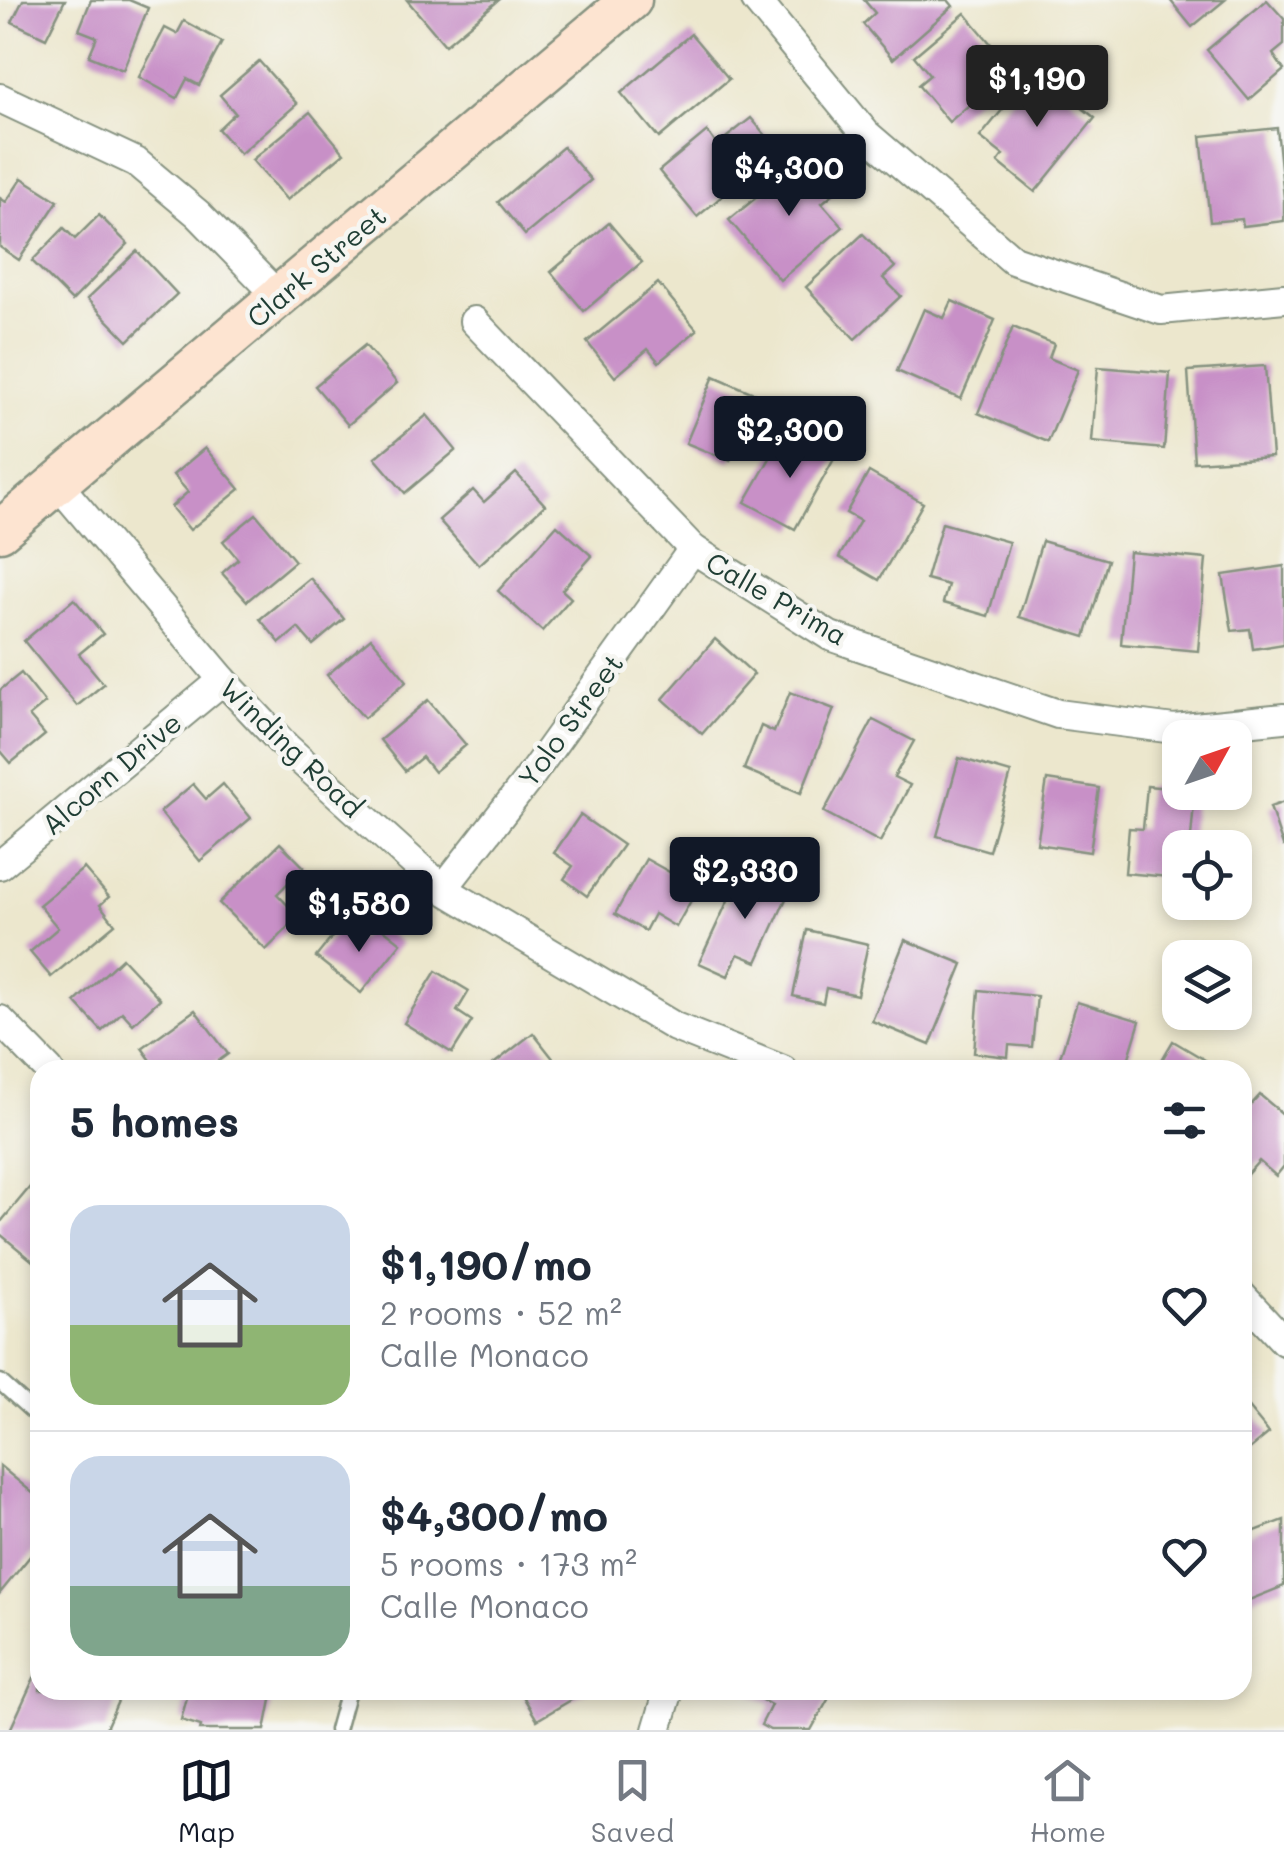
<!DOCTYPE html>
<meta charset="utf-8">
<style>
body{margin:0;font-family:Mali,sans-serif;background:#f6f6f7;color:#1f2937;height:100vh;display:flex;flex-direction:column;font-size:38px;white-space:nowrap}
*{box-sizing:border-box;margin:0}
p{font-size:32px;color:#747a83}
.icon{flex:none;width:55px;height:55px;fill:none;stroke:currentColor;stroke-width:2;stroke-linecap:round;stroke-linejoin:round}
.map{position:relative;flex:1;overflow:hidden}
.side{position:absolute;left:30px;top:1060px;width:1222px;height:640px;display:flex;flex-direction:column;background:#fff;border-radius:30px;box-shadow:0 5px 15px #0003}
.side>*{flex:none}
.needle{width:65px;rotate:50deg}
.buttons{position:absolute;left:1162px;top:720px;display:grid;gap:20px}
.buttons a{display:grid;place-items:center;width:90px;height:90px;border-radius:20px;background:#fff;box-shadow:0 5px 15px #0003;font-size:50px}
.price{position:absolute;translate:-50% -85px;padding:0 22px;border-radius:10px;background:#111827;color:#fff;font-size:32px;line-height:65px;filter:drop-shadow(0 2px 5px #0008)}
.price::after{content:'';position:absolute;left:50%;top:60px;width:30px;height:22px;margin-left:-15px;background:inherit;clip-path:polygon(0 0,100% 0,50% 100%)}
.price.selected{background:#222;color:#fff}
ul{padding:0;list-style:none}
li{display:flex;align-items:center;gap:30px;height:250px;padding:0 40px}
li+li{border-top:2px solid #e0e1e3}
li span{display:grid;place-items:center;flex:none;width:280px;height:200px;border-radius:30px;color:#555}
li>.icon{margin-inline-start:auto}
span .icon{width:120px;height:120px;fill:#fffc;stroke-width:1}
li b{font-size:42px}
h2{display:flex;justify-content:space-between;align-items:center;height:120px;padding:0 40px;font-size:42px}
.tab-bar{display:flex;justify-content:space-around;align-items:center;height:140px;border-top:2px solid #e0e1e3;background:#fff;font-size:28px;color:#747a83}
.tab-bar a{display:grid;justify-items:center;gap:5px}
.tab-bar .selected{color:#111827}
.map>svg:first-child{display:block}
.building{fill:#c890c7}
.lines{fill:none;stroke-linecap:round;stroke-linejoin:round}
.lane-casing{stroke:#869280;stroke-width:19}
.street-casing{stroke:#869280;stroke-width:32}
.secondary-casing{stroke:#869280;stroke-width:45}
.lane{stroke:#fff;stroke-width:14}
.street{stroke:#fff;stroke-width:28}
.secondary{stroke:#fde4d1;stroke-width:40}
.labels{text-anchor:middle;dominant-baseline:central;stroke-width:9;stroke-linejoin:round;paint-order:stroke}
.street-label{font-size:28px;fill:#1f3d34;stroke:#f6f6f2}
</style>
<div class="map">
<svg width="1284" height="1730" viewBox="0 0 1284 1730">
<rect width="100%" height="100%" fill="#f6f6f2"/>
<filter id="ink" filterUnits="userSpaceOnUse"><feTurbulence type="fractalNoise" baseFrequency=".01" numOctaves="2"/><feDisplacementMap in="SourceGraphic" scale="20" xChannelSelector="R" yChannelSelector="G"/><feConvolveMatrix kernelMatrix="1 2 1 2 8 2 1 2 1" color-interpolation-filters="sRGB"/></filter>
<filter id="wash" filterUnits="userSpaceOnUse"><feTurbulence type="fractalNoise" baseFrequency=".0048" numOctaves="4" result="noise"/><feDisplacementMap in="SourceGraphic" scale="40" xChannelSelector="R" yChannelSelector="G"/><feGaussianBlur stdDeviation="2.25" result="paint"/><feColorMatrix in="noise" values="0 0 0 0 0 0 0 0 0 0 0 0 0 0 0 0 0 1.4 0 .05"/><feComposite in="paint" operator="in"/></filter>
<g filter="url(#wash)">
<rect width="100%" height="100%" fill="#ece7cd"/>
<g id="blocks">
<g class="building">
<path d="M 23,0 L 65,0 L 46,38 L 12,22 Z"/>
<path d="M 91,0 L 129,0 L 148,8 L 123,70 L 89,56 L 97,37 L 79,30 Z"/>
<path d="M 407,0 L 499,0 L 445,45 Z"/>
<path d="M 864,0 L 948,0 L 953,6 L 893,59 L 863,24 L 875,13 Z"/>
<path d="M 1170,0 L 1225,0 L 1192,27 Z"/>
<path d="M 1267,0 L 1284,19 L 1284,45 L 1273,54 L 1284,70 L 1249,100 L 1207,50 Z"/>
<path d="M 965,13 L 1012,69 L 949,122 L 918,85 L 930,75 L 914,56 Z"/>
<path d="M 184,21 L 222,42 L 199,85 L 187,79 L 177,98 L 139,77 L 165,28 L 177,34 Z"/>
<path d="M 691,34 L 729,79 L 659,138 L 621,93 Z"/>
<path d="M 259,61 L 297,104 L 240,154 L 218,129 L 235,113 L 220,95 Z"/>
<path d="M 1035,70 L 1095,118 L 1035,192 L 998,162 L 1003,155 L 980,137 Z"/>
<path d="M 310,112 L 344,153 L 287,200 L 252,160 Z"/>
<path d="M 751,118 L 778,150 L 697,217 L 659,171 L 707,131 L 717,145 Z"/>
<path d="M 1277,128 L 1284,198 L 1284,221 L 1243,226 L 1242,219 L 1210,222 L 1201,136 Z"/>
<path d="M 563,147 L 591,180 L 525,235 L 498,202 Z"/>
<path d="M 804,158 L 834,193 L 822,203 L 843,227 L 780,280 L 729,220 Z"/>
<path d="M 22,178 L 58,201 L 19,260 L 0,247 L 0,198 L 6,202 Z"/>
<path d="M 99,215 L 128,244 L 72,301 L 32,261 L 64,228 L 75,239 Z"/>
<path d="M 609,223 L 642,262 L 584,311 L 551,272 Z"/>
<path d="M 863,234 L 895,267 L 883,278 L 901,296 L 855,339 L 806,287 Z"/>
<path d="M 137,251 L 177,294 L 128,341 L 87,299 Z"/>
<path d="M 658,283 L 697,330 L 659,362 L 648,349 L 615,377 L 587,342 Z"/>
<path d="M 952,301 L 995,320 L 961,399 L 897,371 L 924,309 L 944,318 Z"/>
<path d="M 1013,327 L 1054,344 L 1049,358 L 1078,370 L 1048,442 L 978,413 Z"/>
<path d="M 365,345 L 397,383 L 348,425 L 315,386 Z"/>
<path d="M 1265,366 L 1272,457 L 1194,462 L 1188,371 Z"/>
<path d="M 1098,367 L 1170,373 L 1164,449 L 1092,442 Z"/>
<path d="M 714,376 L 758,395 L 730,461 L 686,443 Z"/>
<path d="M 427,415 L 456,450 L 405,493 L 375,458 Z"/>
<path d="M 785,432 L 834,459 L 795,529 L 745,502 Z"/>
<path d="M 205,448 L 240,489 L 190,530 L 171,507 L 188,492 L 173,475 Z"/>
<path d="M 869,472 L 923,503 L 879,580 L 839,557 L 860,521 L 846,513 Z"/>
<path d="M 516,473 L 545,505 L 479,565 L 439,520 L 473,490 L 484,502 Z"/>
<path d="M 256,514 L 295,561 L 247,601 L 222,573 L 238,559 L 223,541 Z"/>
<path d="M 942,523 L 1009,542 L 988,616 L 943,603 L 948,585 L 926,579 Z"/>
<path d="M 557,525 L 592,556 L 562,590 L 571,598 L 542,631 L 498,591 Z"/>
<path d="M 1042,541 L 1108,560 L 1085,637 L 1019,617 Z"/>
<path d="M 1129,552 L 1206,559 L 1198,651 L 1121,644 Z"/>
<path d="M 1284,566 L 1284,644 L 1253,649 L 1250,629 L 1232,631 L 1223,575 Z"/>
<path d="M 310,578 L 344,619 L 313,645 L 298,628 L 280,643 L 260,619 Z"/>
<path d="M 74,599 L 103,634 L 79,654 L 104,684 L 77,706 L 24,641 Z"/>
<path d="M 371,638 L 407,681 L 364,718 L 327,675 Z"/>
<path d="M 715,639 L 754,674 L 702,734 L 663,699 Z"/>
<path d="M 21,673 L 45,703 L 29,716 L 45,735 L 11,763 L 0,750 L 0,690 Z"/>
<path d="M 790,692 L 834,709 L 801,793 L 744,769 L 761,726 L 774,732 Z"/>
<path d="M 428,700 L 466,745 L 434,772 L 422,757 L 405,771 L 380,740 Z"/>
<path d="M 873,720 L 914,741 L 894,777 L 910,785 L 880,842 L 824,812 Z"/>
<path d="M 959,758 L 1011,773 L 989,851 L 937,836 Z"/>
<path d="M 1047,780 L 1099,788 L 1090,852 L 1037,844 Z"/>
<path d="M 193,784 L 206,799 L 223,784 L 251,818 L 200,861 L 160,812 Z"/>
<path d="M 1147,786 L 1180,789 L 1180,792 L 1195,792 L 1190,848 L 1180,848 L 1180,878 L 1125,873 L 1129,828 L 1143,829 Z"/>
<path d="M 1284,802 L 1284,846 L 1283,846 L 1270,807 Z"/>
<path d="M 580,815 L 623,845 L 587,896 L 564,879 L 573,866 L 554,853 Z"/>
<path d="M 280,843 L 304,867 L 277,894 L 299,917 L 266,950 L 219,903 Z"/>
<path d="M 646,859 L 698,888 L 676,927 L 654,914 L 645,931 L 615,914 Z"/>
<path d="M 84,868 L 109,897 L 100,905 L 115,924 L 51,977 L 30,952 L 58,928 L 39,905 Z"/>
<path d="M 743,868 L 790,890 L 757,962 L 738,954 L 728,976 L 699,963 Z"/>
<path d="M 373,921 L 401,943 L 361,993 L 316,957 L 341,926 L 359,940 Z"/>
<path d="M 807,930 L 868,944 L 857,995 L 826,988 L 823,1003 L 793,996 Z"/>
<path d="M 905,940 L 963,964 L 930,1045 L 872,1021 Z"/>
<path d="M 122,958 L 160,999 L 133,1024 L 122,1012 L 102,1031 L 75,1002 Z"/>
<path d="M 436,971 L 469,991 L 457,1011 L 472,1021 L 452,1053 L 404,1023 Z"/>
<path d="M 979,990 L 1037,996 L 1032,1047 L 1009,1045 L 1008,1057 L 974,1053 Z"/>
<path d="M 1077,1002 L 1140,1021 L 1126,1067 L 1103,1060 L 1100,1070 L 1066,1070 L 1057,1067 Z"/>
<path d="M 195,1010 L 228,1054 L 206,1070 L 192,1070 L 187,1063 L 178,1070 L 158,1070 L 142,1048 Z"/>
<path d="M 533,1033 L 562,1070 L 486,1070 Z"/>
<path d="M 1173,1041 L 1222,1070 L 1156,1070 Z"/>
<path d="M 1260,1095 L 1284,1115 L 1284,1166 L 1276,1176 L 1259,1161 L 1242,1180 L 1242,1115 Z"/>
<path d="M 40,1175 L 40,1267 L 0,1234 L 0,1223 Z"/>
<path d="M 1246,1405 L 1269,1433 L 1242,1455 L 1242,1407 Z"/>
<path d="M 0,1466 L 40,1499 L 40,1544 L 0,1593 Z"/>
<path d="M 1284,1520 L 1284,1586 L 1242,1603 L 1242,1536 Z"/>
<path d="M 40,1665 L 40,1690 L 123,1690 L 105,1730 L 10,1730 Z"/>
<path d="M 189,1690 L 273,1690 L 265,1730 L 200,1730 L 201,1726 L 181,1720 Z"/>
<path d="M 537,1690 L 588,1690 L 537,1720 L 524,1698 Z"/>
<path d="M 743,1690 L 819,1690 L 830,1696 L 811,1730 L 770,1730 L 761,1725 L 771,1705 Z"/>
</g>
</g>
</g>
<g filter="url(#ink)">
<use href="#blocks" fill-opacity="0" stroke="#869280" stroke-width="2.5"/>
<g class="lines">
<defs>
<g id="lane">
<path d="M 0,1382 L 40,1418"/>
<path d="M 337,1730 L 348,1690"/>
</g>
<g id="street">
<path d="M 756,0 L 866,134 L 1013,260 L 1161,310 L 1284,298"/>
<path d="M 0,98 L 136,162 L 198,214 L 279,297"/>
<path d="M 474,321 L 693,549 L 830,636 L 1058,714 L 1174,729 L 1284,718"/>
<path d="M 57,483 L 223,680 L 285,746 L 443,889 L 675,1027 L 783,1070"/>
<path d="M 0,865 L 223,680"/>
<path d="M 443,889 L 527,781 L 693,549"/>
<path d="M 0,1020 L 49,1070"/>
<path d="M 1242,1296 L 1284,1341"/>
<path d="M 657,1730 L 669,1690"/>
</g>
<path id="secondary" d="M 0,531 L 631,0"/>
</defs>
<use href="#lane" class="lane-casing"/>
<use href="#street" class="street-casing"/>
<use href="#secondary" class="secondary-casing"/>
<use href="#lane" class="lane"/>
<use href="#street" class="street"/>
<use href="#secondary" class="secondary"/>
</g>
</g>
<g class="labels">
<g class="street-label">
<text transform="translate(316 266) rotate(-40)">Clark Street</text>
<text transform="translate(777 598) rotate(30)">Calle Prima</text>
<text transform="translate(570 720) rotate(-54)">Yolo Street</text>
<text transform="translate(292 747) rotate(44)">Winding Road</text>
<text transform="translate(111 773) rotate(-40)">Alcorn Drive</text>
</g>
</g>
</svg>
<div class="buttons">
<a><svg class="needle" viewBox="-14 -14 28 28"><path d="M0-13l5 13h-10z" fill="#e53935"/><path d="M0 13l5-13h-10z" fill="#747a83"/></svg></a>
<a><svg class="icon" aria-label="locate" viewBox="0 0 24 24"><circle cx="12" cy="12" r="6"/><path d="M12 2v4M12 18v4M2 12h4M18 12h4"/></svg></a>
<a><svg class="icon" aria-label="layers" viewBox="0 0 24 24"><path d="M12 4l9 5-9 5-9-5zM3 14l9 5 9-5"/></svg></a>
</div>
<b class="price selected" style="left:1037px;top:130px">$1,190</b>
<b class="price" style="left:789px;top:219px">$4,300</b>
<b class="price" style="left:790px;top:481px">$2,300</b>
<b class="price" style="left:745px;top:922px">$2,330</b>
<b class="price" style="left:359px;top:955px">$1,580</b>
<section class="side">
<h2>5 homes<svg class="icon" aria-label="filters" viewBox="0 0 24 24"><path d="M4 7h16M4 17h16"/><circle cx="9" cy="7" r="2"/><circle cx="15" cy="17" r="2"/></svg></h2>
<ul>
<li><span style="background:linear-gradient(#c9d6e8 60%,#8fb573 0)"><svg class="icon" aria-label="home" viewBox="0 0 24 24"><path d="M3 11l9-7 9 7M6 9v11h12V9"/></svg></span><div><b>$1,190/mo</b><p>2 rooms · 52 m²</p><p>Calle Monaco</p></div><svg class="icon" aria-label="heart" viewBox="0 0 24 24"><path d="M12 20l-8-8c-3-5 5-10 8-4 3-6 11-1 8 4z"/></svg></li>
<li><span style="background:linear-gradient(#c9d6e8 65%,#7fa58c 0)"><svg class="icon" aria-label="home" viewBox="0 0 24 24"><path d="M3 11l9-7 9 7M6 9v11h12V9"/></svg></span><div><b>$4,300/mo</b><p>5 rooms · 173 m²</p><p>Calle Monaco</p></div><svg class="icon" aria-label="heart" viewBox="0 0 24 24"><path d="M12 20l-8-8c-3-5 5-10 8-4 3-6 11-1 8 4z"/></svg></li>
</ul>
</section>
</div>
<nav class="tab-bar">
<a class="selected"><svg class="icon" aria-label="map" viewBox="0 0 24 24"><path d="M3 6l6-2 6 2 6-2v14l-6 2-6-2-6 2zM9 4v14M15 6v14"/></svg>Map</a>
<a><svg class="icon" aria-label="saved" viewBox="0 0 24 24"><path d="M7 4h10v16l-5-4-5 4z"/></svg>Saved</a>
<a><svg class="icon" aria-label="home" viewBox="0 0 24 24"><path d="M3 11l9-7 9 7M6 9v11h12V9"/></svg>Home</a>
</nav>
